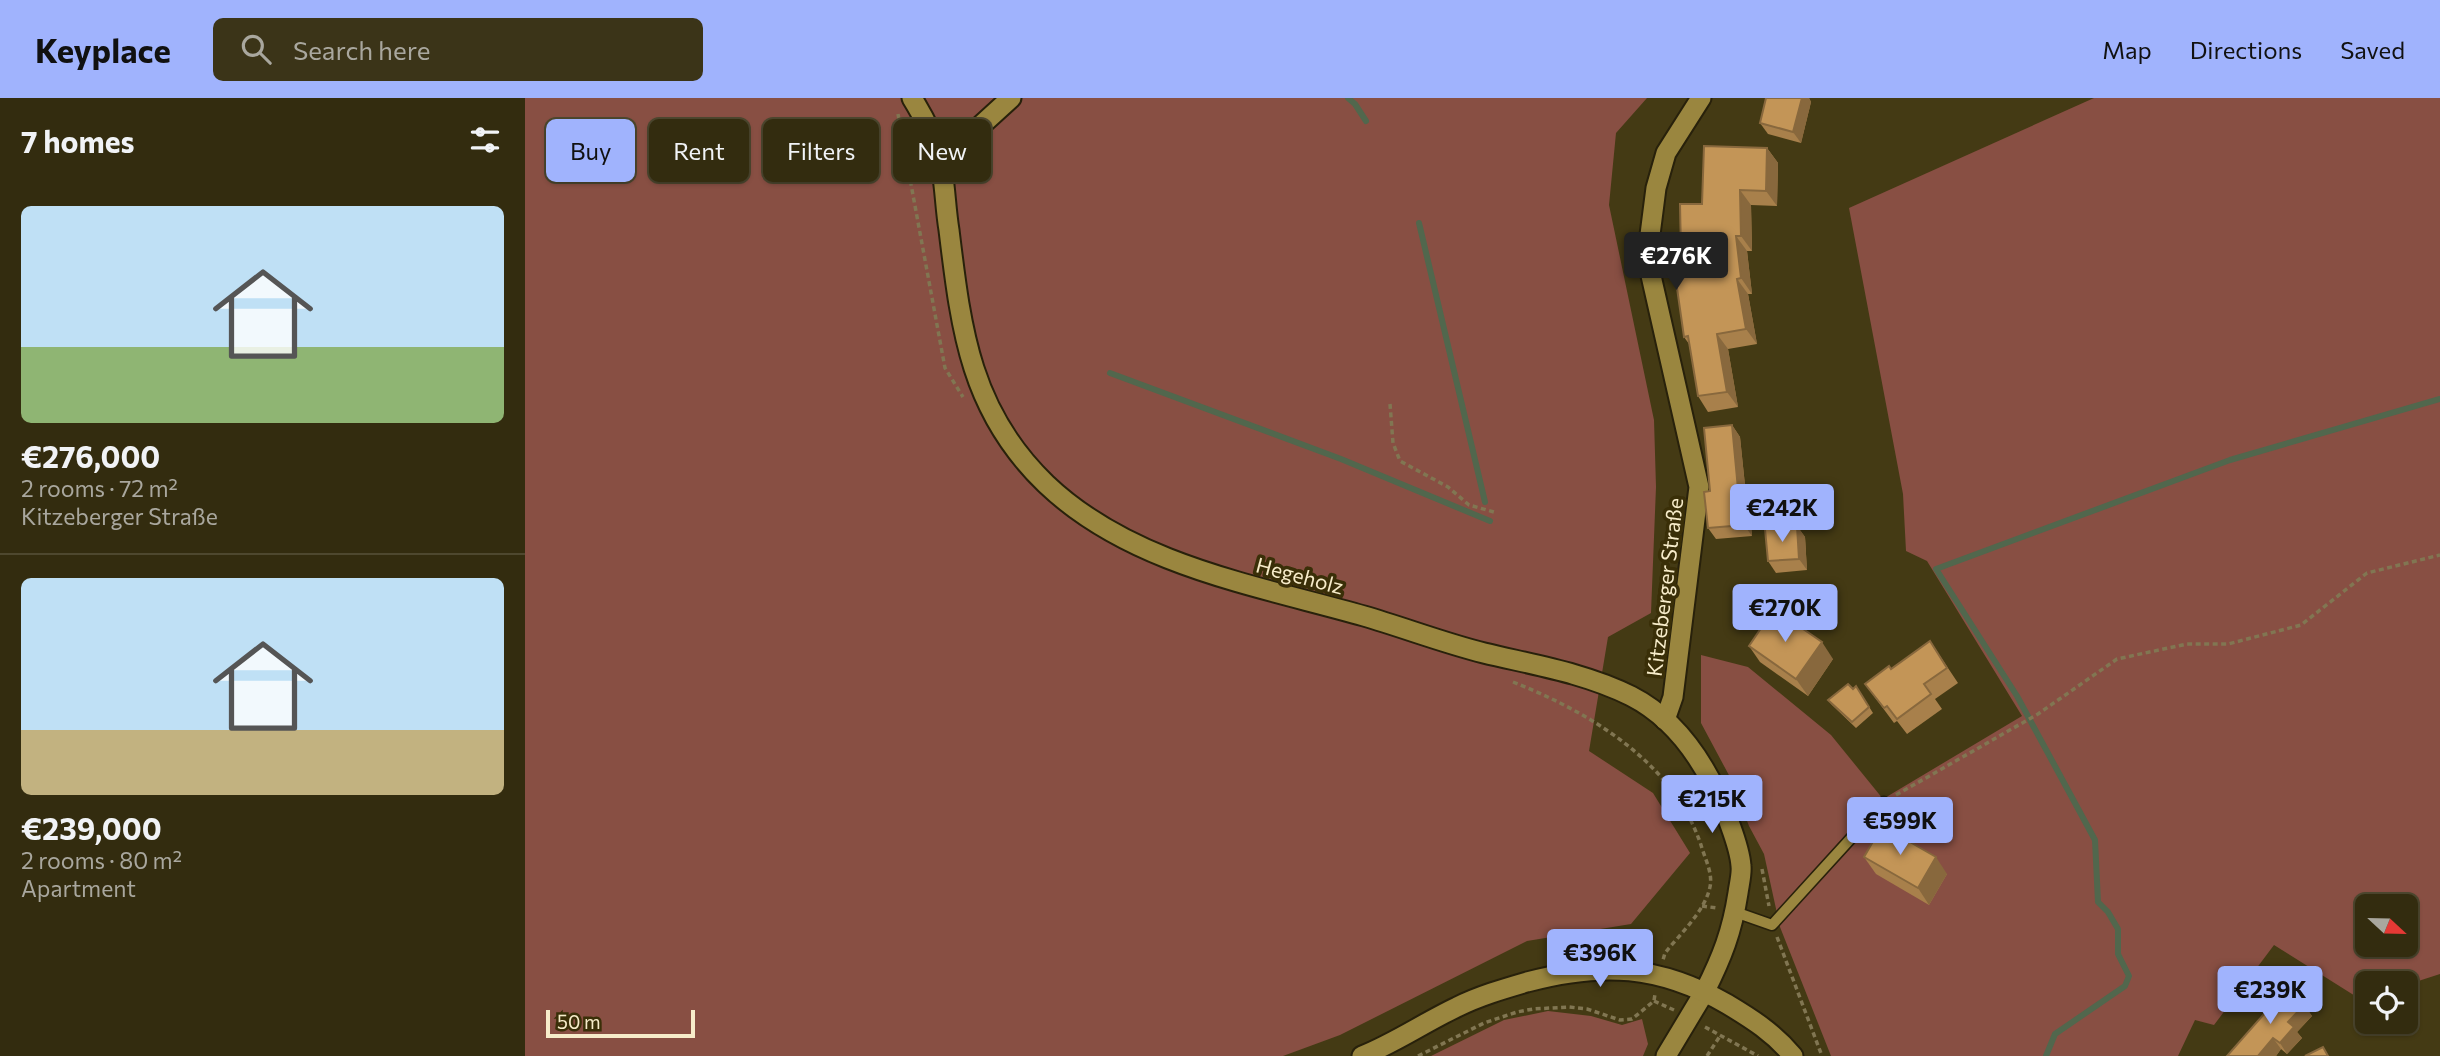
<!DOCTYPE html>
<meta charset="utf-8">
<style>
body{margin:0;font-family:Commissioner,sans-serif;background:#3b3418;color:#f1f3f6;height:100vh;display:flex;flex-direction:column;font-size:26px;white-space:nowrap}
*{box-sizing:border-box;margin:0}
p{font-size:23px;color:#a9a79e}
.icon{flex:none;width:38px;height:38px;fill:none;stroke:currentColor;stroke-width:2;stroke-linecap:round;stroke-linejoin:round}
.map{position:relative;flex:1;overflow:hidden}
.details{display:flex;flex-direction:column;background:#332c0f;width:525px}
.details>*{flex:none}
.guide{position:absolute;left:21px;top:21px;width:665px;height:63px;display:flex;gap:14px}
.needle{width:46px;rotate:112deg}
.tools{position:absolute;left:1830px;top:796px;display:grid;gap:14px}
.tools a{display:grid;place-items:center;width:63px;height:63px;border-radius:10px;background:#332c0f;box-shadow:0 2px 5px #0004,0 0 0 2px #4e482f;font-size:35px}
.scale{position:absolute;left:21px;bottom:18px;width:149px;box-sizing:border-box;padding-left:7px;border:4px solid #f7ecca;border-top:0;font-size:19px;line-height:24px;white-space:nowrap;color:#f7ecca;-webkit-text-stroke:5px #3a2f08;paint-order:stroke}
.price{position:absolute;translate:-50% -60px;padding:0 16px;border-radius:7px;background:#a0b3fd;color:#111;font-size:23px;line-height:46px;filter:drop-shadow(0 2px 4px #0008)}
.price::after{content:'';position:absolute;left:50%;top:42px;width:21px;height:16px;margin-left:-10px;background:inherit;clip-path:polygon(0 0,100% 0,50% 100%)}
.price.selected{background:#222;color:#fff}
ul{padding:0;list-style:none}
li{display:grid;align-content:center;gap:14px;height:371px;padding:0 21px}
li+li{border-top:2px solid #4e482f}
li span{display:grid;place-items:center;height:217px;border-radius:10px;color:#555}
li>.icon{margin-inline-start:auto}
span .icon{width:126px;height:126px;fill:#fffc;stroke-width:1}
li b{font-size:30px}
h2{display:flex;justify-content:space-between;align-items:center;height:84px;padding:0 21px;font-size:30px}
.tag{padding:0 24px;border-radius:10px;background:#332c0f;box-shadow:0 2px 5px #0004,0 0 0 2px #4e482f;font-size:24px;line-height:63px}
.tag.selected{background:#a0b3fd;color:#111}
header{display:flex;align-items:center;gap:42px;box-sizing:border-box;height:98px;padding:0 35px;background:#a0b3fd;color:#111}
header strong{font-size:33px}
nav{display:flex;gap:38px;margin-inline-start:auto;font-size:24px}
.search{width:490px;height:63px;background:#3b3418;display:flex;align-items:center;gap:18px;box-sizing:border-box;padding:0 24px;border-radius:10px;color:#a9a79e;font-size:26px}
main{display:flex;flex:1;min-height:0}
.map>svg:first-child{display:block}
.green{fill:#884f43;fill-rule:evenodd}
.lines{fill:none;stroke-linecap:round;stroke-linejoin:round}
.stream{stroke:#51674d;stroke-width:6}
.service-casing{stroke:#28210b;stroke-width:13}
.minor-casing{stroke:#28210b;stroke-width:23}
.tertiary-casing{stroke:#28210b;stroke-width:23}
.path{stroke:#817652;stroke-width:3.5;stroke-dasharray:5 3.5;stroke-linecap:butt}
.service{stroke:#9a863f;stroke-width:10}
.minor{stroke:#9a863f;stroke-width:19}
.tertiary{stroke:#9a863f;stroke-width:19}
.wall{fill:#a8804b}
.shaded-wall{fill:#88683d}
.building{fill:#c39557;stroke:#88683d;stroke-width:2}
.labels{text-anchor:middle;dominant-baseline:central;stroke-width:7;stroke-linejoin:round;paint-order:stroke}
.street-label{font-size:21px;fill:#f7ecca;stroke:#3a2f08}
</style>
<header>
<strong>Keyplace</strong>
<div class="search"><svg class="icon" aria-label="search" viewBox="0 0 24 24"><circle cx="10" cy="10" r="6"/><path d="M15 15l6 6"/></svg>Search here</div>
<nav><a>Map</a><a>Directions</a><a>Saved</a></nav>
</header>
<main>
<section class="details">
<h2>7 homes<svg class="icon" aria-label="filters" viewBox="0 0 24 24"><path d="M4 7h16M4 17h16"/><circle cx="9" cy="7" r="2"/><circle cx="15" cy="17" r="2"/></svg></h2>
<ul>
<li><span style="background:linear-gradient(#bfe0f5 65%,#8fb573 0)"><svg class="icon" aria-label="home" viewBox="0 0 24 24"><path d="M3 11l9-7 9 7M6 9v11h12V9"/></svg></span><div><b>€276,000</b><p>2 rooms · 72 m²</p><p>Kitzeberger Straße</p></div></li>
<li><span style="background:linear-gradient(#bfe0f5 70%,#c2b280 0)"><svg class="icon" aria-label="home" viewBox="0 0 24 24"><path d="M3 11l9-7 9 7M6 9v11h12V9"/></svg></span><div><b>€239,000</b><p>2 rooms · 80 m²</p><p>Apartment</p></div></li>
</ul>
</section>
<div class="map">
<svg width="1915" height="958" viewBox="0 0 1915 958">
<rect width="100%" height="100%" fill="#443a14"/>
<g class="green">
<path d="M 0,0 L 1122,0 L 1091,35 L 1084,107 L 1129,322 L 1131,389 L 1126,515 L 1083,539 L 1064,653 L 1128,695 L 1165,755 L 1106,826 L 1002,843 L 815,937 L 758,958 L 0,958 Z"/>
<path d="M 1569,0 L 1915,0 L 1915,876 L 1881,887 L 1843,886 L 1843,898 L 1835,901 L 1749,847 L 1689,927 L 1670,922 L 1653,958 L 1306,958 L 1255,829 L 1239,756 L 1224,728 L 1206,681 L 1176,625 L 1176,557 L 1223,569 L 1306,637 L 1358,701 L 1497,618 L 1402,463 L 1381,453 L 1378,396 L 1324,110 ZM 1843,808 L 1881,808 L 1881,847 L 1843,847 Z"/>
<path d="M 1023,913 L 1066,918 L 1097,927 L 1117,921 L 1123,946 L 1118,958 L 906,958 L 979,922 Z"/>
</g>
<g class="lines">
<g class="stream">
<path d="M 823,0 L 830,6 L 841,23"/>
<path d="M 894,125 L 960,404"/>
<path d="M 585,275 L 816,361 L 965,423"/>
<path d="M 1521,958 L 1530,936 L 1600,888 L 1604,878 L 1593,856 L 1593,831 L 1583,814 L 1573,804 L 1570,742 L 1492,598 L 1411,471 L 1705,362 L 1915,301"/>
</g>
<defs>
<path id="service" d="M 1210,814 L 1247,827 L 1359,704 L 1381,726"/>
<g id="minor">
<path d="M 414,57 L 452,31 L 486,0"/>
<path d="M 1140,622 L 1148,599 L 1174,389 L 1122,160 L 1131,90 L 1141,55 L 1176,0"/>
<path d="M 1141,958 L 1180,893"/>
</g>
<g id="tertiary">
<path d="M 387,0 C 398,18 408,36 414,56 C 420,80 420,108 424,132 C 436,231 445,313 521,386 C 606,467 730,487 839,518 C 880,530 919,545 959,555 C 1009,567 1060,575 1106,598 C 1155,623 1184,671 1203,721 C 1208,735 1215,752 1216,768 C 1217,776 1214,787 1213,795 C 1207,834 1197,859 1180,893"/>
<path d="M 837,958 C 870,945 900,924 932,909 C 954,898 978,891 1002,884 C 1077,864 1134,867 1202,906 C 1227,921 1249,935 1268,958"/>
</g>
</defs>
<use href="#service" class="service-casing"/>
<use href="#minor" class="minor-casing"/>
<use href="#tertiary" class="tertiary-casing"/>
<g class="path">
<path d="M 373,16 L 420,270 L 438,299"/>
<path d="M 383,72 L 397,66"/>
<path d="M 865,306 L 868,345 L 875,363 L 923,389 L 944,407 L 969,414"/>
<path d="M 988,584 C 1066,615 1148,664 1176,747 C 1180,761 1188,775 1185,789 C 1180,813 1155,836 1140,855 L 1138,862"/>
<path d="M 1371,697 L 1513,616 L 1592,561 L 1662,546 L 1703,546 L 1776,527 L 1842,475 L 1915,457"/>
<path d="M 1237,771 L 1244,808"/>
<path d="M 1177,808 L 1192,810"/>
<path d="M 1252,839 L 1297,958"/>
<path d="M 1129,903 L 1149,912"/>
<path d="M 1180,929 L 1233,958"/>
<path d="M 893,958 L 959,925 L 992,914 L 1008,911 L 1044,909 L 1062,911 L 1095,922 L 1107,921 L 1129,903 L 1130,896"/>
<path d="M 1182,958 L 1195,938"/>
</g>
<use href="#service" class="service"/>
<use href="#minor" class="minor"/>
<use href="#tertiary" class="tertiary"/>
</g>
<g class="wall">
<path d="M 1241,0 L 1284,0 L 1286,4 L 1276,45 L 1243,36 L 1235,25 Z"/>
<path d="M 1242,50 L 1253,65 L 1252,108 L 1226,107 L 1227,153 L 1222,153 L 1227,196 L 1223,196 L 1232,246 L 1203,251 L 1213,309 L 1183,314 L 1173,298 L 1164,246 L 1159,239 L 1156,154 L 1177,106 Z"/>
<path d="M 1207,327 L 1215,339 L 1221,397 L 1224,402 L 1227,438 L 1191,441 L 1183,430 L 1185,393 Z"/>
<path d="M 1272,428 L 1280,439 L 1282,472 L 1251,475 L 1243,463 Z"/>
<path d="M 1224,548 L 1308,561 L 1283,598 L 1235,564 Z"/>
<path d="M 1415,558 L 1433,585 L 1410,601 L 1417,611 L 1382,636 L 1372,623 L 1369,625 L 1340,586 L 1366,571 Z"/>
<path d="M 1331,588 L 1348,615 L 1331,630 L 1307,607 L 1303,602 L 1328,591 Z"/>
<path d="M 1339,759 L 1422,776 L 1404,807 L 1351,776 Z"/>
<path d="M 1779,907 L 1787,918 L 1772,934 L 1777,940 L 1762,956 L 1756,951 L 1751,958 L 1702,958 Z"/>
</g>
<g class="shaded-wall">
<path d="M 1277,0 L 1284,0 L 1286,4 L 1276,45 L 1268,34 Z"/>
<path d="M 1242,50 L 1253,65 L 1252,108 L 1241,93 Z"/>
<path d="M 1215,92 L 1226,107 L 1227,153 L 1216,138 Z"/>
<path d="M 1211,138 L 1222,153 L 1227,196 L 1216,180 Z"/>
<path d="M 1212,181 L 1223,196 L 1232,246 L 1221,231 Z"/>
<path d="M 1192,236 L 1203,251 L 1213,309 L 1202,294 Z"/>
<path d="M 1207,327 L 1215,339 L 1221,397 L 1224,402 L 1227,438 L 1219,427 L 1213,391 Z"/>
<path d="M 1272,428 L 1280,439 L 1282,472 L 1274,461 Z"/>
<path d="M 1297,544 L 1308,561 L 1283,598 L 1271,581 Z"/>
<path d="M 1411,759 L 1422,776 L 1404,807 L 1393,790 Z"/>
<path d="M 1779,907 L 1787,918 L 1772,934 L 1777,940 L 1762,956 L 1755,945 L 1763,924 Z"/>
<path d="M 1748,940 L 1756,951 L 1751,958 L 1733,958 Z"/>
</g>
<g class="building">
<path d="M 1241,0 L 1277,0 L 1268,34 L 1235,25 Z"/>
<path d="M 1179,48 L 1242,50 L 1241,93 L 1215,92 L 1216,138 L 1211,138 L 1216,180 L 1212,181 L 1221,231 L 1192,236 L 1202,294 L 1173,298 L 1163,238 L 1159,239 L 1147,155 L 1156,154 L 1155,106 L 1177,106 Z"/>
<path d="M 1207,327 L 1213,391 L 1216,391 L 1219,427 L 1183,430 L 1179,394 L 1185,393 L 1179,330 Z"/>
<path d="M 1272,428 L 1274,461 L 1243,463 L 1240,431 Z"/>
<path d="M 1249,511 L 1297,544 L 1271,581 L 1224,548 Z"/>
<path d="M 1405,543 L 1422,570 L 1399,586 L 1406,596 L 1372,621 L 1362,608 L 1359,610 L 1340,586 L 1364,568 L 1366,571 Z"/>
<path d="M 1323,586 L 1328,591 L 1331,588 L 1344,609 L 1327,624 L 1303,602 Z"/>
<path d="M 1357,728 L 1411,759 L 1393,790 L 1339,759 Z"/>
<path d="M 1762,890 L 1779,907 L 1763,924 L 1769,929 L 1755,945 L 1748,940 L 1733,958 L 1702,958 Z"/>
<path d="M 1798,949 L 1803,958 L 1780,958 Z"/>
</g>
<g class="labels">
<g class="street-label">
<text transform="translate(775 477) rotate(15)">Hegeholz</text>
<text transform="translate(1139 489) rotate(-83)">Kitzeberger Straße</text>
</g>
</g>
</svg>
<div class="tools">
<a><svg class="needle" viewBox="-14 -14 28 28"><path d="M0-13l5 13h-10z" fill="#e53935"/><path d="M0 13l5-13h-10z" fill="#a9a79e"/></svg></a>
<a><svg class="icon" aria-label="locate" viewBox="0 0 24 24"><circle cx="12" cy="12" r="6"/><path d="M12 2v4M12 18v4M2 12h4M18 12h4"/></svg></a>
</div>
<div class="scale">50 m</div>
<b class="price selected" style="left:1151px;top:194px">€276K</b>
<b class="price" style="left:1257px;top:446px">€242K</b>
<b class="price" style="left:1260px;top:546px">€270K</b>
<b class="price" style="left:1187px;top:737px">€215K</b>
<b class="price" style="left:1375px;top:759px">€599K</b>
<b class="price" style="left:1075px;top:891px">€396K</b>
<b class="price" style="left:1745px;top:928px">€239K</b>
<div class="guide">
<a class="tag selected">Buy</a>
<a class="tag">Rent</a>
<a class="tag">Filters</a>
<a class="tag">New</a>
</div>
</div>
</main>
